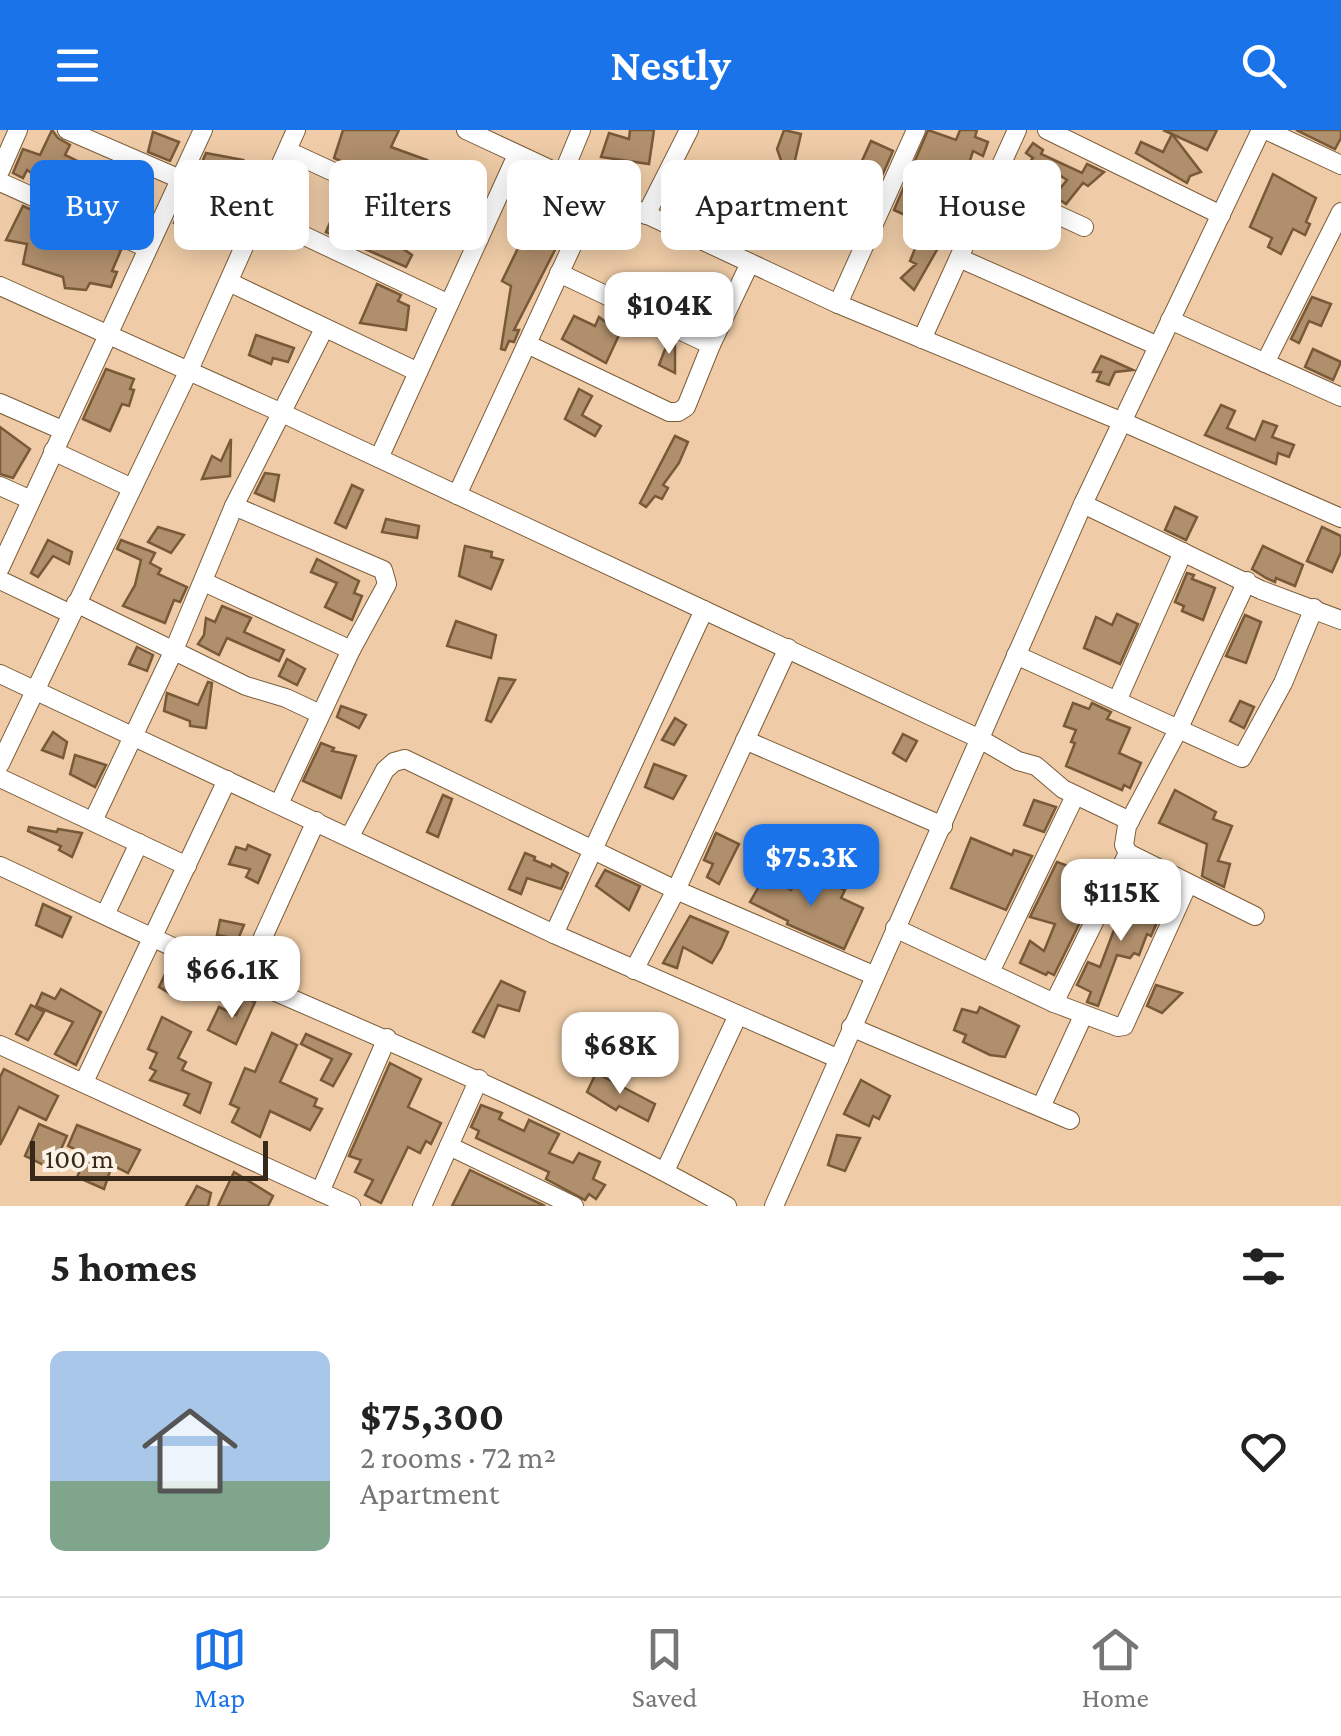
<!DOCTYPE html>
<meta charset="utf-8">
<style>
body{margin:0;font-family:"Crimson Pro",serif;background:#f2f2f2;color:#222;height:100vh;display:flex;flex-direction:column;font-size:38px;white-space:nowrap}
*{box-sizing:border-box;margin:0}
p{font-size:32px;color:#767676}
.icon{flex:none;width:55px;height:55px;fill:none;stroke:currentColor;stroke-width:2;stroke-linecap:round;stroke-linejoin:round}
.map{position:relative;height:1076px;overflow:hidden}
.sheet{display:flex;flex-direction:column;background:#fff;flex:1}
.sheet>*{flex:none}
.hud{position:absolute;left:30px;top:30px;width:1282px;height:90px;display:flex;gap:20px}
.scale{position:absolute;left:30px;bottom:25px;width:238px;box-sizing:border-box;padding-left:10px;border:5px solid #36291a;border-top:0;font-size:28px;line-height:35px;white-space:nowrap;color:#36291a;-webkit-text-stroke:8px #fdf2e6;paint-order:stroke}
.price{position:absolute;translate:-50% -85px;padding:0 22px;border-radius:20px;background:#fff;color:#222;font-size:32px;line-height:65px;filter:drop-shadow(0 2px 5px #0008)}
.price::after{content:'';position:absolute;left:50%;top:60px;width:30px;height:22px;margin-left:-15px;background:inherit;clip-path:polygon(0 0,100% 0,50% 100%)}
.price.on{background:#1a73e8;color:#fff}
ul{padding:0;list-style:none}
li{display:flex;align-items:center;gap:30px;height:250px;padding:0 50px}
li+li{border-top:2px solid #e0e0e0}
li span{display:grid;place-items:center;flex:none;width:280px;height:200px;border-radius:15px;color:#555}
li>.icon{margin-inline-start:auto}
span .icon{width:120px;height:120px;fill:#fffc;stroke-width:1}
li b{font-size:42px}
h2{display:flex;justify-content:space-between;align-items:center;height:120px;padding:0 50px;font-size:42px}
.chip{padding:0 35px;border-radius:15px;background:#fff;box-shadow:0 5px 25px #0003;font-size:35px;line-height:90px}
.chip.on{background:#1a73e8;color:#fff}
header{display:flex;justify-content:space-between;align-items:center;height:130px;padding:0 50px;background:#1a73e8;color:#fff;font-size:45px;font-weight:700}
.menu{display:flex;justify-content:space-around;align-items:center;height:140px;border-top:2px solid #e0e0e0;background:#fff;font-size:28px;color:#767676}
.menu a{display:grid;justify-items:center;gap:5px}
.menu .on{color:#1a73e8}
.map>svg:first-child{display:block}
.building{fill:#b08f6c;stroke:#785938;stroke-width:2.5}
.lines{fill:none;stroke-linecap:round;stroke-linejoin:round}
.minor-casing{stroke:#7b5c3a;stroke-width:20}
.minor{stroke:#fff;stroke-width:18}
</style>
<header><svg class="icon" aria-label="menu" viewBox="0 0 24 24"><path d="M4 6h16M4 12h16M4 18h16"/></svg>Nestly<svg class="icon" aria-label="search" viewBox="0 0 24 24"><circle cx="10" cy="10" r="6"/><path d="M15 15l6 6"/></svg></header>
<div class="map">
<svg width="1341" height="1076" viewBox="0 0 1341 1076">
<rect width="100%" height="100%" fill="#efcca7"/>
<g class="building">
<path d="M 52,0 L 58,8 L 70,15 L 65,25 L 96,40 L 88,60 L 48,51 L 46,53 L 27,40 L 23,48 L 13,43 L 23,19 L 40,25 Z"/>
<path d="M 343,0 L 399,0 L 391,17 L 427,30 L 423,39 L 464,60 L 460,74 L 407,47 L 404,60 L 334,28 Z"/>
<path d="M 630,0 L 654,0 L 649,34 L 601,27 L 609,3 L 629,9 Z"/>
<path d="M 784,0 L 801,4 L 793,39 L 783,36 L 777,19 Z"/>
<path d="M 928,0 L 956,10 L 960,0 L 977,0 L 975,7 L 988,12 L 983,26 L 973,21 L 963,52 L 951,50 L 935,83 L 948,87 L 942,111 L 914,160 L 901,148 L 916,134 L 910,131 L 925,94 L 894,80 Z"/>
<path d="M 1163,0 L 1217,0 L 1207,20 Z"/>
<path d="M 1296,0 L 1341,0 L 1341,8 L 1335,19 Z"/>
<path d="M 153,2 L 179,12 L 170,31 L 148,22 Z"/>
<path d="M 1172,4 L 1201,42 L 1190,46 L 1187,53 L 1136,23 L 1141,12 L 1163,22 Z"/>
<path d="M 871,11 L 893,21 L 882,46 L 879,44 L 876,51 L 857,42 Z"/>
<path d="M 1033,13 L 1043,20 L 1041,24 L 1082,43 L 1087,34 L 1104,42 L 1088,56 L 1083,53 L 1066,74 L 1054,66 L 1067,50 L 1044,35 L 1030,58 L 1013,51 L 1033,28 L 1026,23 Z"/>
<path d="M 206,23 L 243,30 L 221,79 L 211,75 L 196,107 L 174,93 L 183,74 L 189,77 L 205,36 L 201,35 Z"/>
<path d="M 683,39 L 700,46 L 696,55 L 730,66 L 726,80 L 737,82 L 735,100 L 692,84 L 690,91 L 679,86 L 680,80 L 667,75 L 676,54 L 682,56 Z"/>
<path d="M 134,44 L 147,48 L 130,75 L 152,80 L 144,97 L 120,86 Z"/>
<path d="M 1273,44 L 1316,68 L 1306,92 L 1310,94 L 1305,105 L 1293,99 L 1281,124 L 1268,117 L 1272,108 L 1250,97 Z"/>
<path d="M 370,73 L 380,77 L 376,87 L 400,99 L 393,112 L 412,125 L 406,137 L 326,102 L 334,83 L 360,94 Z"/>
<path d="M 23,76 L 121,120 L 112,141 L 117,142 L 111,157 L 90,153 L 86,160 L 65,158 L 63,147 L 23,134 L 27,114 L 6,110 Z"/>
<path d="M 538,102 L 559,112 L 514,200 L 519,200 L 514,212 L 509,211 L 505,220 L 501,219 L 511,156 L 502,151 L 520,114 L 530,119 Z"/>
<path d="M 377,154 L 401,165 L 398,171 L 409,176 L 406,200 L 360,193 Z"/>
<path d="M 1312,167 L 1331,174 L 1321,196 L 1309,191 L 1299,213 L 1291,209 Z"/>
<path d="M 574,186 L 595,196 L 599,187 L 620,203 L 606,233 L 562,209 Z"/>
<path d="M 256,205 L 294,218 L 288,232 L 273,228 L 271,234 L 249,225 Z"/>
<path d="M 669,209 L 675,212 L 675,243 L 659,235 Z"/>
<path d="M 1313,219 L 1341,232 L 1333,250 L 1305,237 Z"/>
<path d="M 1101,226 L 1111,230 L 1133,240 L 1115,242 L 1109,255 L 1097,251 L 1101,242 L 1093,242 Z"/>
<path d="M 106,239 L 134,249 L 130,259 L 134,260 L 129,276 L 122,274 L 110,301 L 83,289 Z"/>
<path d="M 579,259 L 592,266 L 582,285 L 601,296 L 595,306 L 565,289 Z"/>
<path d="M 1221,275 L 1235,281 L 1227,298 L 1255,310 L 1263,291 L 1277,296 L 1272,307 L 1294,315 L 1289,327 L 1278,323 L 1276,334 L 1205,305 Z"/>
<path d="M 0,297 L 30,319 L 13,348 L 0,344 Z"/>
<path d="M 675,306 L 688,312 L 679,333 L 663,355 L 668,358 L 662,369 L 655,366 L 646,377 L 640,373 Z"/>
<path d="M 231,309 L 230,346 L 202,349 L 212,326 L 221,331 Z"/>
<path d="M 265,343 L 279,345 L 274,371 L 255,363 Z"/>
<path d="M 352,355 L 363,360 L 346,398 L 335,393 Z"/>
<path d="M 1175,377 L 1197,387 L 1186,410 L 1165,400 Z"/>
<path d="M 386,389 L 419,396 L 417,408 L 382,402 Z"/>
<path d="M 158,397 L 184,405 L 171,423 L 148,412 Z"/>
<path d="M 1322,397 L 1341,406 L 1341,422 L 1332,442 L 1307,431 Z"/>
<path d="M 48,410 L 72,422 L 69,434 L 53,426 L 38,447 L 31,443 Z"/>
<path d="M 121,410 L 155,423 L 150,433 L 161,439 L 158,444 L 187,457 L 180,472 L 174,470 L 165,493 L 123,476 L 135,455 L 141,430 L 117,419 Z"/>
<path d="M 465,416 L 492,422 L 491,427 L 503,430 L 491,459 L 459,446 Z"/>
<path d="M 1263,416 L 1303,435 L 1295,456 L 1276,448 L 1275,452 L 1266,448 L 1252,439 Z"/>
<path d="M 317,429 L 359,451 L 354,463 L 362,466 L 352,490 L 325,477 L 337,453 L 311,442 Z"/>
<path d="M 1187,443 L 1194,445 L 1192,449 L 1215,458 L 1203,490 L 1182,481 L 1184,476 L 1175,472 Z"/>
<path d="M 222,476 L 251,488 L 244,502 L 284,520 L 279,531 L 227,508 L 219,525 L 198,514 L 204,505 L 206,488 L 215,492 Z"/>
<path d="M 1117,484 L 1138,494 L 1120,534 L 1084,518 L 1096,487 L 1112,495 Z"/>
<path d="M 1245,485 L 1261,492 L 1246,533 L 1226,526 Z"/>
<path d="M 456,491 L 496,505 L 491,528 L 447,516 Z"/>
<path d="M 137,517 L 153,525 L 147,541 L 129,534 Z"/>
<path d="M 287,529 L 305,539 L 297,555 L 279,546 Z"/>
<path d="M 499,548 L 515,550 L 491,592 L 486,590 Z"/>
<path d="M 208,552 L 212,553 L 206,598 L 190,596 L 190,591 L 164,581 L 167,563 L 198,575 Z"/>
<path d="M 1240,571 L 1254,577 L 1244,598 L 1230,591 Z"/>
<path d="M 1073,573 L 1089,579 L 1092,573 L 1111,582 L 1107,589 L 1130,598 L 1119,623 L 1141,633 L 1130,658 L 1124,655 L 1122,660 L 1066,636 L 1075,613 L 1071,612 L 1076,600 L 1064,596 Z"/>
<path d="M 341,576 L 366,585 L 359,598 L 337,587 Z"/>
<path d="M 675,588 L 686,595 L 674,615 L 662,610 Z"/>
<path d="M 53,602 L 67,612 L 63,628 L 42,620 Z"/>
<path d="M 903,604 L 917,611 L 906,631 L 893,623 Z"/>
<path d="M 321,613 L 334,618 L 332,621 L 356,626 L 341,668 L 303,651 Z"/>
<path d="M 75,625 L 106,635 L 95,657 L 70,644 Z"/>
<path d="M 654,634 L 686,646 L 673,669 L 645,657 Z"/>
<path d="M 1175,660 L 1216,682 L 1213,689 L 1232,696 L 1218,731 L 1230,734 L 1224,757 L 1202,746 L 1207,714 L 1159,693 Z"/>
<path d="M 443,665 L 452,669 L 438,707 L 427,702 Z"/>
<path d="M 1034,670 L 1056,677 L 1044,702 L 1024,695 Z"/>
<path d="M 29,697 L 57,702 L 58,699 L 82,703 L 72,727 L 59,720 L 61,716 L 28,701 Z"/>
<path d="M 716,703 L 739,714 L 719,754 L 707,747 L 713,734 L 704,730 Z"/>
<path d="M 971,708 L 1012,725 L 1014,720 L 1032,726 L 1006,780 L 951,758 Z"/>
<path d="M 248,715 L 270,725 L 258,753 L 246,747 L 250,739 L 229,734 L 236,717 L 246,720 Z"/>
<path d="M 525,723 L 535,727 L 534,730 L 551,737 L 552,734 L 568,743 L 561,759 L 527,748 L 521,764 L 509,759 Z"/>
<path d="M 1057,732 L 1090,744 L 1082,768 L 1090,772 L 1054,845 L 1048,842 L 1046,845 L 1020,833 L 1030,811 L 1044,821 L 1055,794 L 1030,787 Z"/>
<path d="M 605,740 L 640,756 L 629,780 L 596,756 Z"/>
<path d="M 765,746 L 791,760 L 796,751 L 812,760 L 818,749 L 845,760 L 841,768 L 863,778 L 844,819 L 787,794 L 788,791 L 750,772 Z"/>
<path d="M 1136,756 L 1149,761 L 1143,777 L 1161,783 L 1151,806 L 1147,804 L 1139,825 L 1134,823 L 1130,828 L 1117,825 L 1098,876 L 1087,872 L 1091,862 L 1077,855 L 1088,832 L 1100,837 L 1117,792 L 1121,794 Z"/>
<path d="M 43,774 L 71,787 L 62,807 L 36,795 Z"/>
<path d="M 690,786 L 728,802 L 721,818 L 712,833 L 683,817 L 677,838 L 663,833 Z"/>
<path d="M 220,790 L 244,795 L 238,809 L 217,805 Z"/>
<path d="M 169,836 L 190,845 L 179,869 L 159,857 Z"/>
<path d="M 501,851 L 525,862 L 519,881 L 498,875 L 484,907 L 473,902 Z"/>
<path d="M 1156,855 L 1182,863 L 1162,883 L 1147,876 Z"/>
<path d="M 61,859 L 101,882 L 76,935 L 55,924 L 73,892 L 36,876 L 42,863 L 55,869 Z"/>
<path d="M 244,867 L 255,872 L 236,914 L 208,900 L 219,877 L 236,885 Z"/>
<path d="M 31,875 L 44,882 L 28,910 L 16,904 Z"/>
<path d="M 980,877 L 1019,896 L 1005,927 L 990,925 L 963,912 L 966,905 L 954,900 L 962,879 L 977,883 Z"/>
<path d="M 162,887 L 191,902 L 178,928 L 186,932 L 182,940 L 211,953 L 200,983 L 184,975 L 189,964 L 150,950 L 156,941 L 150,938 L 157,923 L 148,919 Z"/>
<path d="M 272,903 L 297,915 L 280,952 L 317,969 L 314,976 L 322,979 L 310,1000 L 270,981 L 260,1007 L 232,992 L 239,978 L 230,974 L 245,938 L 255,942 Z"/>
<path d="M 306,904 L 351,924 L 333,956 L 321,950 L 332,929 L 301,914 Z"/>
<path d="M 390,933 L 421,949 L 408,977 L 441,993 L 431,1014 L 426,1011 L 420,1023 L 408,1017 L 381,1073 L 365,1065 L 373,1050 L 355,1042 L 361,1030 L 349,1026 Z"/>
<path d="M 4,939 L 58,966 L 46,990 L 19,977 L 0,1015 L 0,947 Z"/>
<path d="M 596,943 L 655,974 L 648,991 L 619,976 L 616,980 L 587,962 Z"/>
<path d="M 861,950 L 890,966 L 879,989 L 873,986 L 869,996 L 844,984 Z"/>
<path d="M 481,975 L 502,983 L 499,989 L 524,1001 L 529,990 L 559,1004 L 549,1023 L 573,1033 L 579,1023 L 600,1032 L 593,1049 L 605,1055 L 596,1069 L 589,1064 L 585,1070 L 546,1049 L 549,1042 L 476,1008 L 479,1001 L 471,997 Z"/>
<path d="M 39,994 L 67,1006 L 52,1039 L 25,1026 Z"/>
<path d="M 77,995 L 140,1020 L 128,1043 L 112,1035 L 104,1059 L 77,1047 L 87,1025 L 68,1016 Z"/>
<path d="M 837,1005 L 860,1008 L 845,1041 L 828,1035 Z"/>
<path d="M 470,1040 L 474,1042 L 545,1076 L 452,1076 Z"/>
<path d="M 234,1042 L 273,1066 L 268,1076 L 218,1076 Z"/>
<path d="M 197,1056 L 211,1063 L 208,1076 L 186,1076 Z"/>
</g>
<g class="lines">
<defs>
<g id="minor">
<path d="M 67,0 L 180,49"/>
<path d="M 466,0 L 838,174 L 1123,292 L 1341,388"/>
<path d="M 1047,0 L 1221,85"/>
<path d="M 1266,0 L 1341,35"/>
<path d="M 288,21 L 479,109"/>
<path d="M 0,41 L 18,0"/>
<path d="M 562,46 L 581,0"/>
<path d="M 0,52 L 147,118"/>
<path d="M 992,55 L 1084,97"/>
<path d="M 258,84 L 449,174"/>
<path d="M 646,85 L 689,0"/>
<path d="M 959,128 L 1158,216"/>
<path d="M 559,143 L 711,215 L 750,133"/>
<path d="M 229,152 L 418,242"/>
<path d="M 0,156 L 282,283 L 980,609 L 1018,631 L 1036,636 L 1063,659 L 1130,691"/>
<path d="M 838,174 L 916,0"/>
<path d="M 1170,190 L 1341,267"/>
<path d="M 922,209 L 1017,0"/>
<path d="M 527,214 L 669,282 L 678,282 L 686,277 L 711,215"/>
<path d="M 1265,233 L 1341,82"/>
<path d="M 0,273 L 62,300"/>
<path d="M 53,321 L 132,358"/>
<path d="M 379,328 L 517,25"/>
<path d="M 0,356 L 31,370"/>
<path d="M 457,365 L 597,62"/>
<path d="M 1083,374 L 1261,460 L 1341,490"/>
<path d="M 234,376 L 383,440 L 387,454 L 351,520 L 279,674"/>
<path d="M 0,438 L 203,0"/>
<path d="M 0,450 L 71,484"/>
<path d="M 204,452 L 351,520"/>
<path d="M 76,473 L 246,556 L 286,568 L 320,584"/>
<path d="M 1016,525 L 1242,628 L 1283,553 L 1314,478"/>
<path d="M 0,544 L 554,804 L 839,929"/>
<path d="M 1117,571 L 1183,422"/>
<path d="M 745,610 L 943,696"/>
<path d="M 0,634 L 189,240 L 296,0"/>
<path d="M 0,648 L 187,736"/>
<path d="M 93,691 L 174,520 L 234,376 L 324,199"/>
<path d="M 350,706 L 385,640 L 394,632 L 405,629 L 676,760 L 873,845"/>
<path d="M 1128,723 L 1255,786"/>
<path d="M 0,736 C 82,774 164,815 248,850 C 410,920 572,989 727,1076"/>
<path d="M 105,785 L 139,713"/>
<path d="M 895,798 L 1054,873 L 1118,897 L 1124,896 L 1188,754"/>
<path d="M 554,804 L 704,480"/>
<path d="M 634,840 L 676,760 L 788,518"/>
<path d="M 990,842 L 1075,666"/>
<path d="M 244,849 L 316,691"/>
<path d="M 1054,873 L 1128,723 L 1124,715 L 1127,696 L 1178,600 L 1247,451"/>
<path d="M 851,897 L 1070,990"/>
<path d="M 0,915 L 351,1076"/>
<path d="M 84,952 L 227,650"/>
<path d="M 1041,977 L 1083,886"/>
<path d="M 449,1016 L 574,1076"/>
<path d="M 665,1041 L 738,885"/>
<path d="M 320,1062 L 387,908"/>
<path d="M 422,1076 L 479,949"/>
<path d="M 774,1076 L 1083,374 L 1261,0"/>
</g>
</defs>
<use href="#minor" class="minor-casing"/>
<use href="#minor" class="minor"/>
</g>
</svg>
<div class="scale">100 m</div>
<b class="price" style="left:669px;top:227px">$104K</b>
<b class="price on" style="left:811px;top:779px">$75.3K</b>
<b class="price" style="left:1121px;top:814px">$115K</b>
<b class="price" style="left:232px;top:891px">$66.1K</b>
<b class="price" style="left:620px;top:967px">$68K</b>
<div class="hud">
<a class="chip on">Buy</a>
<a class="chip">Rent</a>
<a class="chip">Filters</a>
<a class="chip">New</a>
<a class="chip">Apartment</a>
<a class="chip">House</a>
</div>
</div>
<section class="sheet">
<h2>5 homes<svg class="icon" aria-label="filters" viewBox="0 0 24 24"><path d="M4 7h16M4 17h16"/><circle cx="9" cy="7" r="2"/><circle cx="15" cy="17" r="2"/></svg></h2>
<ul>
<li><span style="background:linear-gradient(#a9c7e8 65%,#7fa58c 0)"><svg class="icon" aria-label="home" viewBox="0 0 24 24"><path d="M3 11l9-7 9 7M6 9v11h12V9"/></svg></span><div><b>$75,300</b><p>2 rooms · 72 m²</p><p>Apartment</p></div><svg class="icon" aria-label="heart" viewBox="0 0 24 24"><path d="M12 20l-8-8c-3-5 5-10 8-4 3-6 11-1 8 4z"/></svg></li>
</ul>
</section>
<nav class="menu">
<a class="on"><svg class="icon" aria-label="map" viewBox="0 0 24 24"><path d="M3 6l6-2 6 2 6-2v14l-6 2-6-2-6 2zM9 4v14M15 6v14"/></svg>Map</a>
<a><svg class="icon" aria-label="saved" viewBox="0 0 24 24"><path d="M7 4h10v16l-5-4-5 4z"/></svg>Saved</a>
<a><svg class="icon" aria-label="home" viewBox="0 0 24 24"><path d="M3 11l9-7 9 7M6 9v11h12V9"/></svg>Home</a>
</nav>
